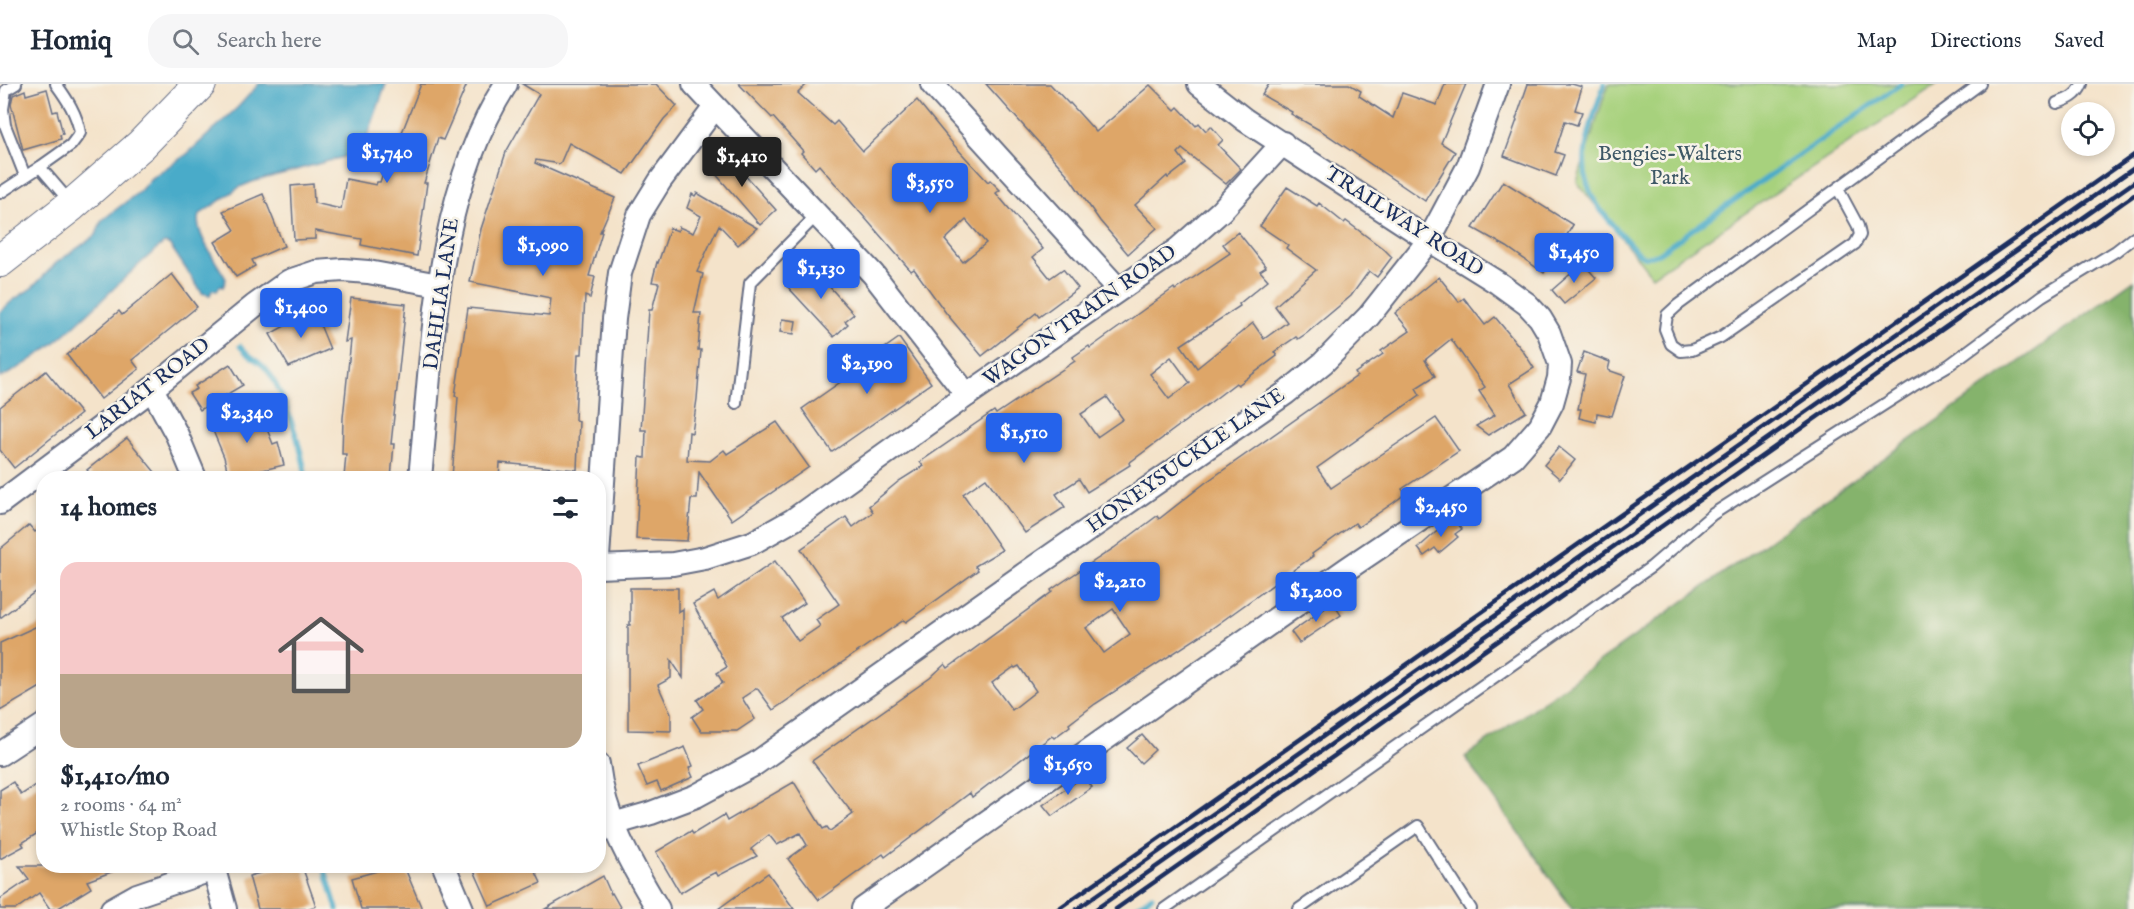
<!DOCTYPE html>
<meta charset="utf-8">
<style>
body{margin:0;font-family:"IM FELL English",serif;background:#f6f6f7;color:#1f2937;height:100vh;display:flex;flex-direction:column;font-size:22px;white-space:nowrap}
*{box-sizing:border-box;margin:0}
p{font-size:20px;color:#747a83}
.icon{flex:none;width:33px;height:33px;fill:none;stroke:currentColor;stroke-width:2;stroke-linecap:round;stroke-linejoin:round}
.map{position:relative;flex:1;overflow:hidden}
.details{position:absolute;left:36px;top:387px;width:570px;height:402px;display:flex;flex-direction:column;background:#fff;border-radius:24px;box-shadow:0 3px 9px #0003}
.details>*{flex:none}
.buttons{position:absolute;left:2061px;top:18px;display:grid;gap:12px}
.buttons a{display:grid;place-items:center;width:54px;height:54px;border-radius:50%;background:#fff;box-shadow:0 3px 9px #0003;font-size:30px}
.price{position:absolute;translate:-50% -51px;padding:0 14px;border-radius:6px;background:#2563eb;color:#fff;font-size:20px;line-height:39px;filter:drop-shadow(0 2px 3px #0008)}
.price::after{content:'';position:absolute;left:50%;top:36px;width:18px;height:14px;margin-left:-9px;background:inherit;clip-path:polygon(0 0,100% 0,50% 100%)}
.price.on{background:#222;color:#fff}
ul{padding:0;list-style:none}
li{display:grid;align-content:center;gap:12px;height:318px;padding:0 24px}
li span{display:grid;place-items:center;height:186px;border-radius:18px;color:#555}
li>.icon{margin-inline-start:auto}
span .icon{width:108px;height:108px;fill:#fffc;stroke-width:1}
li b{font-size:26px}
h2{display:flex;justify-content:space-between;align-items:center;height:72px;padding:0 24px;font-size:26px}
header{display:flex;align-items:center;gap:36px;box-sizing:border-box;height:84px;padding:0 30px;background:#fff;border-bottom:2px solid #e0e1e3}
header strong{font-size:28px}
nav{display:flex;gap:33px;margin-inline-start:auto;font-size:21px}
.search{width:420px;height:54px;background:#f6f6f7;display:flex;align-items:center;gap:15px;box-sizing:border-box;padding:0 21px;border-radius:24px;color:#747a83;font-size:22px}
.map>svg:first-child{display:block}
.green{fill:#a7d17d;stroke:#61806e;stroke-width:1.5}
.forest{fill:#85b36c;stroke:#507165;stroke-width:1.5}
.water{fill:#4aabc9;stroke:#326d94;stroke-width:1.5}
.lines{fill:none;stroke-linecap:round;stroke-linejoin:round}
.stream{stroke:#4aabc9;stroke-width:5}
.building{fill:#dea668;fill-rule:evenodd}
.service-casing{stroke:#676e84;stroke-width:14}
.minor-casing{stroke:#676e84;stroke-width:26}
.secondary-casing{stroke:#676e84;stroke-width:34}
.service{stroke:#fff;stroke-width:10}
.minor{stroke:#fff;stroke-width:22}
.secondary{stroke:#fff;stroke-width:32}
.rail{stroke:#1b2f5e;stroke-width:4.5}
.labels{text-anchor:middle;dominant-baseline:central;stroke-width:5;stroke-linejoin:round;paint-order:stroke}
.park-label{font-size:21px;fill:#3e5866;stroke:#f7f3e8}
.street-label{font-size:21px;fill:#1b2f5e;stroke:#f7f3e8}
</style>
<header>
<strong>Homiq</strong>
<div class="search"><svg class="icon" aria-label="search" viewBox="0 0 24 24"><circle cx="10" cy="10" r="6"/><path d="M15 15l6 6"/></svg>Search here</div>
<nav><a>Map</a><a>Directions</a><a>Saved</a></nav>
</header>
<div class="map">
<svg width="2134" height="825" viewBox="0 0 2134 825">
<rect width="100%" height="100%" fill="#f7f3e8"/>
<filter id="ink" filterUnits="userSpaceOnUse"><feTurbulence type="fractalNoise" baseFrequency=".0167" numOctaves="2"/><feDisplacementMap in="SourceGraphic" scale="12" xChannelSelector="R" yChannelSelector="G"/><feConvolveMatrix kernelMatrix="1 2 1 2 8 2 1 2 1" color-interpolation-filters="sRGB"/></filter>
<filter id="wash" filterUnits="userSpaceOnUse"><feTurbulence type="fractalNoise" baseFrequency=".008" numOctaves="4" result="noise"/><feDisplacementMap in="SourceGraphic" scale="24" xChannelSelector="R" yChannelSelector="G"/><feGaussianBlur stdDeviation="1.35" result="paint"/><feColorMatrix in="noise" values="0 0 0 0 0 0 0 0 0 0 0 0 0 0 0 0 0 1.4 0 .05"/><feComposite in="paint" operator="in"/></filter>
<g filter="url(#wash)">
<rect width="100%" height="100%" fill="#f4e3ca"/>
<path class="green" d="M 1608,0 L 1937,0 L 1652,192 L 1577,98 Z"/>
<path class="forest" d="M 2134,196 L 2134,825 L 1572,825 L 1465,673 Z"/>
<path class="water" d="M 259,0 L 386,0 L 365,60 L 361,68 L 252,98 L 240,103 L 199,131 C 193,147 218,180 226,195 L 223,203 L 220,202 L 217,207 L 212,206 L 210,211 L 202,209 L 172,164 L 169,160 L 164,159 C 109,203 65,263 0,294 L 0,228 L 13,216 L 32,204 L 56,179 L 96,151 L 101,138 L 105,134 L 140,107 L 151,94 L 186,71 L 238,23 Z"/>
<g class="lines">
<g class="stream">
<path d="M 1604,0 C 1592,39 1571,82 1597,120 C 1607,137 1623,151 1635,166 C 1643,174 1647,174 1656,171 L 1901,0"/>
<path d="M 240,262 C 247,272 259,276 267,286 C 285,310 302,365 306,394"/>
<path d="M 324,782 L 337,825"/>
<path d="M 1133,825 L 1152,812"/>
</g>
</g>
<g id="blocks">
<g class="building">
<path d="M 421,0 L 467,0 L 443,56 L 438,54 L 424,99 L 427,99 L 417,172 L 361,161 L 362,155 L 315,147 L 315,155 L 294,156 L 291,102 L 313,100 L 314,119 L 341,125 L 346,95 L 376,101 L 377,98 L 380,98 L 393,60 L 397,61 Z"/>
<path d="M 522,0 L 656,0 L 677,22 L 664,35 L 625,90 L 569,59 L 560,80 L 536,76 L 535,79 L 615,114 L 600,148 L 602,148 L 589,192 L 595,193 L 590,214 L 585,212 L 582,270 L 578,270 L 575,336 L 579,337 L 577,386 L 500,379 L 499,394 L 452,394 L 458,313 L 455,312 L 468,224 L 549,232 L 551,214 L 470,198 L 481,145 L 506,68 L 539,10 Z"/>
<path d="M 739,0 L 807,0 L 798,9 L 833,41 L 837,37 L 863,67 L 917,16 L 953,60 L 988,98 L 990,96 L 1000,106 L 996,109 L 1043,165 L 1033,173 L 1050,194 L 1063,185 L 1078,204 L 1039,233 L 1036,229 L 982,272 L 946,229 L 914,185 L 911,187 L 819,81 L 815,85 L 801,69 L 803,67 L 773,33 L 772,34 ZM 966,136 L 986,159 L 963,178 L 945,156 Z"/>
<path d="M 986,0 L 1050,0 L 1069,20 L 1070,19 L 1096,48 L 1150,1 L 1175,26 L 1178,23 L 1196,42 L 1199,39 L 1206,47 L 1211,42 L 1223,56 L 1218,61 L 1241,85 L 1226,100 L 1182,65 L 1178,69 L 1186,80 L 1168,94 L 1167,92 L 1135,121 L 1157,144 L 1128,170 L 1100,137 L 1067,90 Z"/>
<path d="M 1269,0 L 1349,0 L 1361,7 L 1359,12 L 1393,34 L 1402,9 L 1437,21 L 1445,0 L 1466,0 L 1441,59 L 1455,68 L 1425,117 L 1323,48 L 1291,30 L 1292,28 L 1262,11 Z"/>
<path d="M 1528,0 L 1572,0 L 1582,3 L 1575,26 L 1582,28 L 1577,41 L 1565,37 L 1555,68 L 1564,71 L 1556,92 L 1504,72 L 1517,36 L 1516,35 Z"/>
<path d="M 47,5 L 53,28 L 57,27 L 63,50 L 60,51 L 61,55 L 23,66 L 11,20 L 13,11 L 25,6 L 26,11 Z"/>
<path d="M 723,67 L 776,126 L 760,141 L 708,81 Z"/>
<path d="M 1503,97 L 1573,141 L 1544,189 L 1507,163 L 1473,144 Z"/>
<path d="M 1287,103 L 1317,122 L 1319,119 L 1344,139 L 1346,137 L 1385,166 L 1392,173 L 1377,193 L 1369,187 L 1351,212 L 1307,249 L 1298,255 L 1296,253 L 1274,268 L 1277,272 L 1238,301 L 1236,299 L 1207,321 L 1129,379 L 1130,381 L 1087,408 L 1079,395 L 1056,410 L 1065,423 L 1025,449 L 986,394 L 963,410 L 1002,466 L 975,482 L 978,486 L 906,538 L 904,536 L 773,626 L 757,604 L 742,614 L 755,635 L 737,647 L 701,647 L 692,633 L 703,625 L 697,616 L 723,599 L 717,589 L 727,583 L 693,520 L 714,508 L 718,516 L 775,477 L 805,519 L 782,534 L 798,557 L 820,542 L 816,536 L 839,520 L 801,465 L 846,433 L 853,443 L 873,428 L 869,422 L 899,397 L 923,382 L 920,378 L 994,327 L 996,330 L 1075,277 L 1073,273 L 1089,262 L 1090,264 L 1174,204 L 1175,206 L 1230,169 L 1223,160 L 1238,148 L 1266,183 L 1260,187 L 1268,196 L 1239,220 L 1240,222 L 1181,261 L 1197,284 L 1253,239 L 1264,255 L 1287,238 L 1275,222 L 1316,186 L 1286,164 L 1288,161 L 1260,142 ZM 1171,273 L 1190,299 L 1169,315 L 1150,290 ZM 1107,313 L 1123,335 L 1097,353 L 1081,330 Z"/>
<path d="M 697,109 L 757,144 L 738,161 L 719,141 L 697,188 L 703,190 L 694,229 L 701,229 L 698,266 L 701,266 L 697,315 L 692,349 L 689,348 L 687,376 L 710,377 L 724,366 L 727,370 L 777,338 L 809,383 L 732,436 L 699,388 L 697,415 L 691,415 L 687,457 L 636,455 L 640,373 L 645,374 L 646,346 L 641,346 L 649,226 L 652,226 L 659,199 L 652,198 L 657,178 L 658,179 L 670,144 L 678,147 L 679,143 L 693,149 L 701,132 L 687,124 L 692,110 L 695,112 Z"/>
<path d="M 263,110 L 284,162 L 252,176 L 255,182 L 236,193 L 215,158 L 235,146 L 223,127 Z"/>
<path d="M 1583,179 L 1596,194 L 1564,220 L 1552,206 Z"/>
<path d="M 810,182 L 816,188 L 820,185 L 831,198 L 828,201 L 854,230 L 845,237 L 848,240 L 834,253 L 787,202 Z"/>
<path d="M 172,190 L 197,223 L 132,276 L 139,285 L 101,315 L 67,271 L 119,227 L 122,231 Z"/>
<path d="M 1439,193 L 1459,218 L 1464,214 L 1485,241 L 1495,233 L 1523,267 L 1534,284 L 1509,300 L 1526,328 L 1488,351 L 1476,342 L 1495,331 L 1479,307 L 1485,303 L 1451,255 L 1425,276 L 1435,292 L 1416,304 L 1420,311 L 1317,384 L 1331,404 L 1436,334 L 1459,367 L 1402,405 L 1405,410 L 1393,419 L 1358,443 L 1355,439 L 1312,470 L 1313,472 L 1211,545 L 1095,620 L 1069,640 L 1070,642 L 1054,654 L 1052,652 L 972,713 L 970,709 L 885,773 L 883,770 L 819,816 L 788,775 L 807,761 L 800,749 L 777,761 L 769,751 L 751,765 L 757,772 L 718,792 L 716,788 L 706,793 L 680,809 L 656,768 L 691,747 L 693,750 L 724,731 L 727,737 L 794,698 L 823,745 L 827,743 L 830,747 L 853,730 L 812,677 L 930,594 L 945,580 L 948,584 L 1052,508 L 1051,506 L 1067,495 L 1114,464 L 1157,432 L 1159,435 L 1205,399 L 1357,292 L 1355,289 L 1383,270 L 1381,267 L 1410,247 L 1395,229 ZM 1113,525 L 1130,550 L 1104,569 L 1086,544 ZM 1019,582 L 1036,607 L 1012,626 L 992,599 L 1014,583 L 1015,584 Z"/>
<path d="M 351,214 L 406,220 L 391,360 L 394,360 L 391,394 L 344,394 L 346,370 L 342,370 L 343,334 L 351,256 L 345,258 Z"/>
<path d="M 314,226 L 330,265 L 289,283 L 270,250 Z"/>
<path d="M 782,235 L 796,237 L 794,250 L 780,248 Z"/>
<path d="M 899,254 L 931,299 L 832,368 L 802,325 L 852,290 L 856,286 L 855,285 Z"/>
<path d="M 1584,268 L 1610,278 L 1608,286 L 1625,292 L 1612,332 L 1597,329 L 1596,338 L 1579,334 L 1581,325 L 1578,325 L 1585,290 L 1577,288 Z"/>
<path d="M 230,280 L 243,301 L 200,326 L 189,309 L 197,305 L 195,302 Z"/>
<path d="M 46,287 L 81,330 L 14,384 L 0,366 L 0,323 Z"/>
<path d="M 258,323 L 273,360 L 278,358 L 284,381 L 229,394 L 224,373 L 211,342 Z"/>
<path d="M 127,354 L 155,388 L 147,394 L 93,394 L 87,386 Z"/>
<path d="M 1559,363 L 1575,376 L 1560,395 L 1544,381 Z"/>
<path d="M 1452,434 L 1462,445 L 1455,450 L 1458,453 L 1439,469 L 1435,464 L 1424,472 L 1418,464 Z"/>
<path d="M 29,441 L 35,448 L 44,441 L 44,501 L 0,534 L 0,465 Z"/>
<path d="M 630,504 L 678,504 L 678,528 L 683,525 L 683,594 L 671,576 L 671,594 L 658,601 L 671,630 L 671,647 L 628,646 L 628,541 L 630,541 Z"/>
<path d="M 1333,519 L 1341,531 L 1299,559 L 1291,548 Z"/>
<path d="M 44,539 L 44,601 L 0,627 L 0,559 Z"/>
<path d="M 1142,651 L 1155,666 L 1141,679 L 1127,664 Z"/>
<path d="M 685,663 L 693,682 L 689,684 L 693,693 L 661,707 L 657,698 L 647,702 L 638,682 Z"/>
<path d="M 1084,692 L 1092,703 L 1052,732 L 1043,721 Z"/>
<path d="M 44,696 L 44,745 L 22,759 L 24,762 L 0,775 L 0,706 L 13,698 L 21,711 Z"/>
<path d="M 19,782 L 125,782 L 125,783 L 87,797 L 91,804 L 57,825 L 50,825 L 39,809 L 16,825 L 0,825 L 0,815 L 29,795 Z"/>
<path d="M 286,782 L 302,782 L 316,822 L 307,825 L 258,825 L 249,792 Z"/>
<path d="M 395,782 L 404,782 L 422,825 L 361,825 L 352,794 Z"/>
<path d="M 472,782 L 533,782 L 541,799 L 490,822 Z"/>
<path d="M 768,789 L 794,825 L 718,825 Z"/>
<path d="M 603,792 L 611,810 L 612,809 L 621,825 L 545,825 Z"/>
</g>
</g>
</g>
<g filter="url(#ink)">
<use href="#blocks" fill-opacity="0" stroke="#676e84" stroke-width="1.5"/>
<g class="lines">
<defs>
<g id="service">
<path d="M 16,0 L 6,6 L 3,25 L 5,41 L 25,92"/>
<path d="M 2057,19 C 2069,15 2077,12 2082,0"/>
<path d="M 40,83 L 71,61 L 80,49 C 77,30 67,15 56,0"/>
<path d="M 1838,105 L 1858,142 L 1860,151 L 1855,160 L 1721,253 L 1692,266 L 1681,267 L 1671,260 L 1665,245 L 1667,231 L 1678,221 L 1980,0"/>
<path d="M 0,109 L 40,83 L 70,118"/>
<path d="M 736,319 L 750,199 L 817,131"/>
<path d="M 1164,825 L 1651,483 L 1713,430 L 1913,302 L 1949,281 L 2042,212 L 2116,167 L 2134,153"/>
<path d="M 1299,825 L 1418,742 L 1471,825"/>
</g>
<g id="minor">
<path d="M 694,0 L 873,190 L 967,311"/>
<path d="M 932,0 L 1118,205"/>
<path d="M 152,305 L 177,351 L 195,394"/>
<path d="M 420,394 C 433,265 434,113 506,0"/>
<path d="M 0,419 L 152,305 L 254,222 L 289,197 L 316,188 L 343,186 L 368,188 L 439,201"/>
<path d="M 598,473 L 614,235 L 620,189 L 639,131 L 660,97 L 715,23"/>
<path d="M 598,483 L 673,480 L 705,474 L 752,459 L 793,436 L 967,311 L 1178,165 L 1221,127 L 1283,59"/>
<path d="M 0,670 L 44,641"/>
<path d="M 598,680 C 604,734 631,780 658,825"/>
<path d="M 613,740 L 651,729 L 696,712 L 755,680 L 1033,484 L 1286,309 L 1323,279 L 1369,232 L 1429,156 L 1468,83 L 1498,0"/>
<path d="M 213,782 L 225,825"/>
<path d="M 444,782 L 462,825"/>
<path d="M 112,825 L 137,811 L 214,785"/>
<path d="M 863,825 L 1347,485 L 1513,373 L 1540,342 L 1552,319 L 1559,294 L 1560,280 L 1549,249 L 1540,234 L 1527,220 L 1498,199 L 1429,156 L 1245,36 L 1199,0"/>
</g>
<path id="secondary" d="M 0,177 L 72,121 L 141,61 L 200,0"/>
</defs>
<use href="#service" class="service-casing"/>
<use href="#minor" class="minor-casing"/>
<use href="#secondary" class="secondary-casing"/>
<use href="#service" class="service"/>
<use href="#minor" class="minor"/>
<use href="#secondary" class="secondary"/>
<g class="rail">
<path d="M 1058,825 L 2134,71"/>
<path d="M 1077,825 L 2134,84"/>
<path d="M 1096,825 L 2134,98"/>
<path d="M 1116,825 L 2134,111"/>
</g>
</g>
</g>
<g class="labels">
<g class="park-label">
<text x="1670" y="70">Bengies-Walters<tspan x="1670" dy="24">Park</tspan></text>
</g>
<g class="street-label">
<text transform="translate(1404 138) rotate(33)">TRAILWAY ROAD</text>
<text transform="translate(442 210) rotate(-82)">DAHLIA LANE</text>
<text transform="translate(1080 232) rotate(-35)">WAGON TRAIN ROAD</text>
<text transform="translate(148 305) rotate(-38)">LARIAT ROAD</text>
<text transform="translate(1186 377) rotate(-35)">HONEYSUCKLE LANE</text>
</g>
</g>
</svg>
<div class="buttons">
<a><svg class="icon" aria-label="locate" viewBox="0 0 24 24"><circle cx="12" cy="12" r="6"/><path d="M12 2v4M12 18v4M2 12h4M18 12h4"/></svg></a>
</div>
<b class="price" style="left:387px;top:100px">$1,740</b>
<b class="price on" style="left:742px;top:104px">$1,410</b>
<b class="price" style="left:930px;top:130px">$3,550</b>
<b class="price" style="left:543px;top:193px">$1,090</b>
<b class="price" style="left:1574px;top:200px">$1,450</b>
<b class="price" style="left:821px;top:216px">$1,130</b>
<b class="price" style="left:301px;top:255px">$1,400</b>
<b class="price" style="left:867px;top:311px">$2,190</b>
<b class="price" style="left:247px;top:360px">$2,340</b>
<b class="price" style="left:1024px;top:380px">$1,510</b>
<b class="price" style="left:1441px;top:454px">$2,450</b>
<b class="price" style="left:1120px;top:529px">$2,210</b>
<b class="price" style="left:1316px;top:539px">$1,200</b>
<b class="price" style="left:1068px;top:712px">$1,650</b>
<section class="details">
<h2>14 homes<svg class="icon" aria-label="filters" viewBox="0 0 24 24"><path d="M4 7h16M4 17h16"/><circle cx="9" cy="7" r="2"/><circle cx="15" cy="17" r="2"/></svg></h2>
<ul>
<li><span style="background:linear-gradient(#f6c9c9 60%,#b9a48a 0)"><svg class="icon" aria-label="home" viewBox="0 0 24 24"><path d="M3 11l9-7 9 7M6 9v11h12V9"/></svg></span><div><b>$1,410/mo</b><p>2 rooms · 64 m²</p><p>Whistle Stop Road</p></div></li>
</ul>
</section>
</div>
